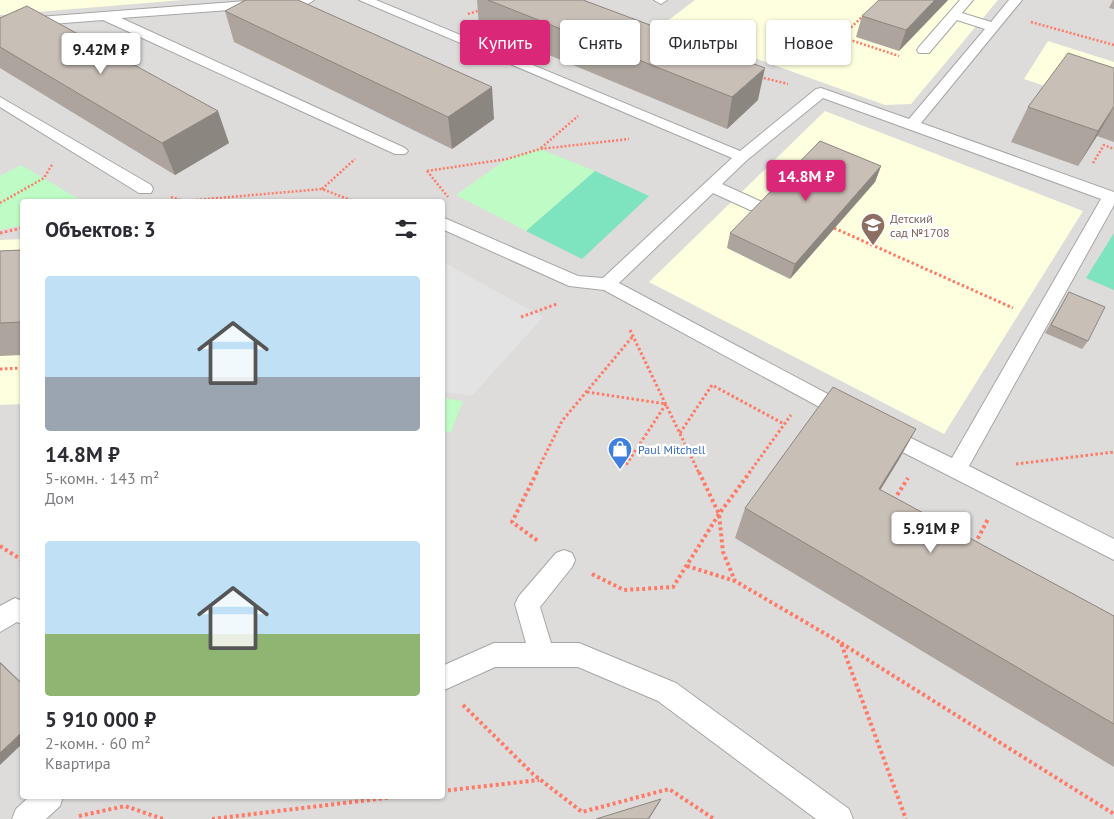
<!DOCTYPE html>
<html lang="ru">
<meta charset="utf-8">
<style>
body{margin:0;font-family:"PT Sans",sans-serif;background:#f2f2f3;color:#2b2b33;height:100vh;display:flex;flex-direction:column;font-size:19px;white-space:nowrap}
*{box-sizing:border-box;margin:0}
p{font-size:16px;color:#7c7c81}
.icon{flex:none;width:28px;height:28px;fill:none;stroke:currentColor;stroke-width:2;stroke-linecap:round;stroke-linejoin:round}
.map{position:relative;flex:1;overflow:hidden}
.drawer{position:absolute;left:20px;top:199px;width:425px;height:600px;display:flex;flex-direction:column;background:#fff;border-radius:5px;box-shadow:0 1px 4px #0004}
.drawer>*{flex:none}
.guide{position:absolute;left:460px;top:20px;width:475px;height:45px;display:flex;gap:10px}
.price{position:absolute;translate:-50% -42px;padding:0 11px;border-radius:5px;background:#fff;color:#222;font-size:16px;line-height:32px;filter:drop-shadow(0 1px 2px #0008)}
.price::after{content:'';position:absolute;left:50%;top:30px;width:15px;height:11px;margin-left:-8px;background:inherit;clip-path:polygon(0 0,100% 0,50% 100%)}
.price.selected{background:#db2777;color:#fff}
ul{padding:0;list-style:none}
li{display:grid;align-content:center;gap:10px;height:265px;padding:0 25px}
li span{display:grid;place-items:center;height:155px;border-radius:5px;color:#555}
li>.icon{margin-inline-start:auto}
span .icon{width:90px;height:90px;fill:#fffc;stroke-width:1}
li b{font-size:21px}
h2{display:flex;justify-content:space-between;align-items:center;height:60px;padding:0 25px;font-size:21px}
.chip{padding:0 18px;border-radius:5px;background:#fff;box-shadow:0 1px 4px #0004;font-size:18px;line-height:45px}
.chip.selected{background:#db2777;color:#fff}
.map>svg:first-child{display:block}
.residential{fill:#dddcdb;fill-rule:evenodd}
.education{fill:#feffde}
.park{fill:#bffcc5}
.pitch{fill:#7ee3bf}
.parking{fill:#e3e3e3}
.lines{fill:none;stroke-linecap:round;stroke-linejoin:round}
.service-casing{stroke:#a6a6a6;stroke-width:2}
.path-far2{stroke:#ff7a66;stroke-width:2.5;stroke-dasharray:2 2;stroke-linecap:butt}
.path-far1{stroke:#ff7a66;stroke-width:3;stroke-dasharray:2.5 2.5;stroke-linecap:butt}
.path{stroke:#ff7a66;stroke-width:4;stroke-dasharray:3 3;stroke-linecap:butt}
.service{fill:#fff;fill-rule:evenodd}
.wall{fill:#aca49d}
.shaded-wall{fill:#8c8680}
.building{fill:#c8bfb7;stroke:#8c8680}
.labels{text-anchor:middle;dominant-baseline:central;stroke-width:5;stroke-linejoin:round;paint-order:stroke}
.education-label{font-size:12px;fill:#785e54;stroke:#fff;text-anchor:start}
.shop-label{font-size:12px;fill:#366cbe;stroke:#fff;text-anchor:start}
</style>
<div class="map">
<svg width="1114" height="819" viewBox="0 0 1114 819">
<rect width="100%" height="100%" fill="#f0ece4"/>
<path class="residential" d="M 0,0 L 1114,0 L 1114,819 L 0,819 ZM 22,201 L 442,201 L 442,796 L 22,796 Z"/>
<g class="education">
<path d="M 0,0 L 183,0 L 0,15 Z"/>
<path d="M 695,0 L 998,0 L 911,104 L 885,105 L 662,25 Z"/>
<path d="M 1048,41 L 1114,62 L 1114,109 L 1024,79 Z"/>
<path d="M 825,111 L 1083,211 L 944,434 L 649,282 Z"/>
<path d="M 22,239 L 22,404 L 0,405 L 0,240 Z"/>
</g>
<g class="park">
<path d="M 540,149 L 595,171 L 526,231 L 456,195 L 507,159 Z"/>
<path d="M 21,165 L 82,201 L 22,201 L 22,225 L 0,230 L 0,176 Z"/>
<path d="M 443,398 L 463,401 L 451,432 L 443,432 Z"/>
</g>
<g class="pitch">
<path d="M 595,171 L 649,196 L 582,259 L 526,231 Z"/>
<path d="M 1114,233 L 1114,290 L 1086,278 Z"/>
</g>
<path class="parking" d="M 443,262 L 543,317 L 472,396 L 443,392 Z"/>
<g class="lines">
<defs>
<g id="service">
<path d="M 259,0 L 314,0 L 308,4 L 121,18 L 405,148 L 408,151 L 405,154 L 395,154 L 103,20 L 0,28 L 0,20 Z"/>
<path d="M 359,0 L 376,0 L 740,151 L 816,89 L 821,88 L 909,119 L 985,29 L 957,20 L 929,53 L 919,53 L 917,50 L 919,47 L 960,0 L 973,0 L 962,13 L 991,22 L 1009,0 L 1022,0 L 921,123 L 1114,192 L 1114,205 L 969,466 L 1114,539 L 1114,560 L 877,439 L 874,433 L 877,427 L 884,425 L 952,458 L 1101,199 L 823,98 L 747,160 L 722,184 L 762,202 L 764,206 L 762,210 L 750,210 L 713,193 L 619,283 L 854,408 L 857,414 L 854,420 L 847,422 L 604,290 L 569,286 L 442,229 L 442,217 L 578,276 L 603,278 L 732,158 Z"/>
<path d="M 654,0 L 667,0 L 661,4 Z"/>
<path d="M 0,97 L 151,185 L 153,189 L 151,193 L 139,193 L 0,107 Z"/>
<path d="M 564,550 L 572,553 L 575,560 L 572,567 L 540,607 L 551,643 L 579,643 L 676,683 L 849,809 L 853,819 L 816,819 L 658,701 L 578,667 L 495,667 L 442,691 L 442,666 L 494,643 L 526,643 L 515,604 L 519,596 L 556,553 Z"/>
<path d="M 15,598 L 22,601 L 22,624 L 17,622 L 0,632 L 0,606 Z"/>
<path d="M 30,796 L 63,796 L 60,806 L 46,819 L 12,819 L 16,809 Z"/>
</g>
</defs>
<use href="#service" class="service-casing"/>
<g class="path-far2">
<path d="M 468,14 L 481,10"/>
<path d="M 864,15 L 841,37 L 899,56"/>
<path d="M 1031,22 L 1114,45"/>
<path d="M 760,77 L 788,84"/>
<path d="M 541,148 L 578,116"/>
<path d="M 1093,163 L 1104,145 L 1114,149"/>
<path d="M 427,171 L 507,159 L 540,149 L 629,139"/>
<path d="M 427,171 L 448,197"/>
<path d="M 322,189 L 355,159"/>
<path d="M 171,197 L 184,201"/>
<path d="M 184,201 L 322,189 L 353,201"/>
<path d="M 0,203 L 44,178 L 53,163"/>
</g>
<g class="path-far1">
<path d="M 834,228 L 1013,308"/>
<path d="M 0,233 L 22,228"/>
<path d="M 521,317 L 557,304"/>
<path d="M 630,330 L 699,473"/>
<path d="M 0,369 L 22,368"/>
<path d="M 587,392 L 666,404 L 626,465"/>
<path d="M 680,433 L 712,385 L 784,424"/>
<path d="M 1016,464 L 1114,452"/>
<path d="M 536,473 L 562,421 L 633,336"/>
<path d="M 749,473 L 791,415"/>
</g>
<g class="path">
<path d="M 537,472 L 512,522 L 538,541"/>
<path d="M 699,472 L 719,514 L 723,552 L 735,581 L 841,643 L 906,819"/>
<path d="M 894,500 L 908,478"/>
<path d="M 975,544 L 988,519"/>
<path d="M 0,546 L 22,560"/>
<path d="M 687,566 L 735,581"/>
<path d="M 592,574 L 624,590 L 673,587 L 719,514 L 750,472"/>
<path d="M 841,643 L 1114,814"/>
<path d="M 463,705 L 533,774 L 582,812 L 669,789 L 714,819"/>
<path d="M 442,791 L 539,780"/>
<path d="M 79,816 L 125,806 L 163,819"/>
<path d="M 212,819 L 402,796"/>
</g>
<use href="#service" class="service"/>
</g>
<g class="wall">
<path d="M 477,0 L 583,0 L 758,100 L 727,129 L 479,26 Z"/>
<path d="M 948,0 L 899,51 L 856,37 L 862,16 Z"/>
<path d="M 1113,0 L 1114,0 L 1114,9 L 1109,8 Z"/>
<path d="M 225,11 L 494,119 L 452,149 L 234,42 Z"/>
<path d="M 0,18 L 229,143 L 175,175 L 0,68 Z"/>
<path d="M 1114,68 L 1114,142 L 1097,136 L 1078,166 L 1011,142 L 1028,107 Z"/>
<path d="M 881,166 L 875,182 L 790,279 L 727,248 L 730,233 Z"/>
<path d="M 22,250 L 22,355 L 0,356 L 0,251 Z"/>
<path d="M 1069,292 L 1088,341 L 1082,349 L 1045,333 Z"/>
<path d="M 916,429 L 898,461 L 880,490 L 1114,616 L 1114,767 L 735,538 L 745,508 Z"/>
</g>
<g class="shaded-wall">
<path d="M 935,0 L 948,0 L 899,51 L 906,30 Z"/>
<path d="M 765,68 L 758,100 L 727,129 L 732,97 Z"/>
<path d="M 492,87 L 494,119 L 452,149 L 448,117 Z"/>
<path d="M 1114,107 L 1097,136 L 1078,166 L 1098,131 Z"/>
<path d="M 218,111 L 229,143 L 175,175 L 162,143 Z"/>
<path d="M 881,166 L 875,182 L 790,279 L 795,264 Z"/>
<path d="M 916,429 L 898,461 L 862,520 L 879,489 Z"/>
<path d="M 0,662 L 22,683 L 22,684 L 0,663 Z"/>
<path d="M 22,732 L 22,744 L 0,765 L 0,753 Z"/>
<path d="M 661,799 L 659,803 L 649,819 L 648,819 Z"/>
</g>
<g class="building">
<path d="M 246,0 L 298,0 L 492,87 L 448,117 L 225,11 Z"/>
<path d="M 488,0 L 583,0 L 765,68 L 732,97 Z"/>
<path d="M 879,0 L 935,0 L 906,30 L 862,16 Z"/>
<path d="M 27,6 L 218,111 L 162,143 L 0,47 L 0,18 Z"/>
<path d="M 1068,53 L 1114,68 L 1114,106 L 1098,131 L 1028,107 Z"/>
<path d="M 820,141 L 881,166 L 795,264 L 730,233 Z"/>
<path d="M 22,250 L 22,322 L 0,323 L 0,251 Z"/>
<path d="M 1069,292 L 1105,307 L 1088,341 L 1051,325 Z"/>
<path d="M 833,387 L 916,429 L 879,489 L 1114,616 L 1114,724 L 745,508 Z"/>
<path d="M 0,663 L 22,684 L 22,732 L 0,753 Z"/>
<path d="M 661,799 L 648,819 L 596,819 Z"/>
</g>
<defs>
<symbol id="school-pin" viewBox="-11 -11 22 30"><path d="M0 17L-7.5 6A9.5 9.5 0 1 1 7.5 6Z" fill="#8d6e63" stroke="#fff"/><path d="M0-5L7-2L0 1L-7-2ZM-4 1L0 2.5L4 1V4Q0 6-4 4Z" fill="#fff"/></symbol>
<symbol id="shop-pin" viewBox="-11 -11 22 30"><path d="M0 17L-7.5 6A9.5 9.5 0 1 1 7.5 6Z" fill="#3f7fe0" stroke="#fff"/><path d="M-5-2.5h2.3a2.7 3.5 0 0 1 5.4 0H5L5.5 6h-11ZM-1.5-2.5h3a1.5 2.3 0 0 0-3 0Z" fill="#fff"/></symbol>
</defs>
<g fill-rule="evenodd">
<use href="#school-pin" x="859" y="211" width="28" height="38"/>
<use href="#shop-pin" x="606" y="435" width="28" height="38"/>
</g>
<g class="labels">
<g class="education-label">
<text x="890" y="218">Детский<tspan x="890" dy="14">сад №1708</tspan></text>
</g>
<g class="shop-label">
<text x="638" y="449">Paul Mitchell</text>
</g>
</g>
</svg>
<b class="price" style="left:101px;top:75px">9.42M ₽</b>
<b class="price selected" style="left:806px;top:202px">14.8M ₽</b>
<b class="price" style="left:931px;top:554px">5.91M ₽</b>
<div class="guide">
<a class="chip selected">Купить</a>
<a class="chip">Снять</a>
<a class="chip">Фильтры</a>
<a class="chip">Новое</a>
</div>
<section class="drawer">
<h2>Объектов: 3<svg class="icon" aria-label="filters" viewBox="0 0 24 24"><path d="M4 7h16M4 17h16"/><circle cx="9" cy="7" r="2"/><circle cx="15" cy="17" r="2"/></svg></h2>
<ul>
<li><span style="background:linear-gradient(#bfe0f5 65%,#9aa5b1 0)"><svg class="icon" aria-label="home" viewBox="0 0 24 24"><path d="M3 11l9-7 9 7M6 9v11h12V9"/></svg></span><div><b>14.8M ₽</b><p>5-комн. · 143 m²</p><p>Дом</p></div></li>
<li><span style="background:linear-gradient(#bfe0f5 60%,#8fb573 0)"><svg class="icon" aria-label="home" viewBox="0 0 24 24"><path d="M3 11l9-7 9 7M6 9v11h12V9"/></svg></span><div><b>5 910 000 ₽</b><p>2-комн. · 60 m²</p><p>Квартира</p></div></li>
</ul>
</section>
</div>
